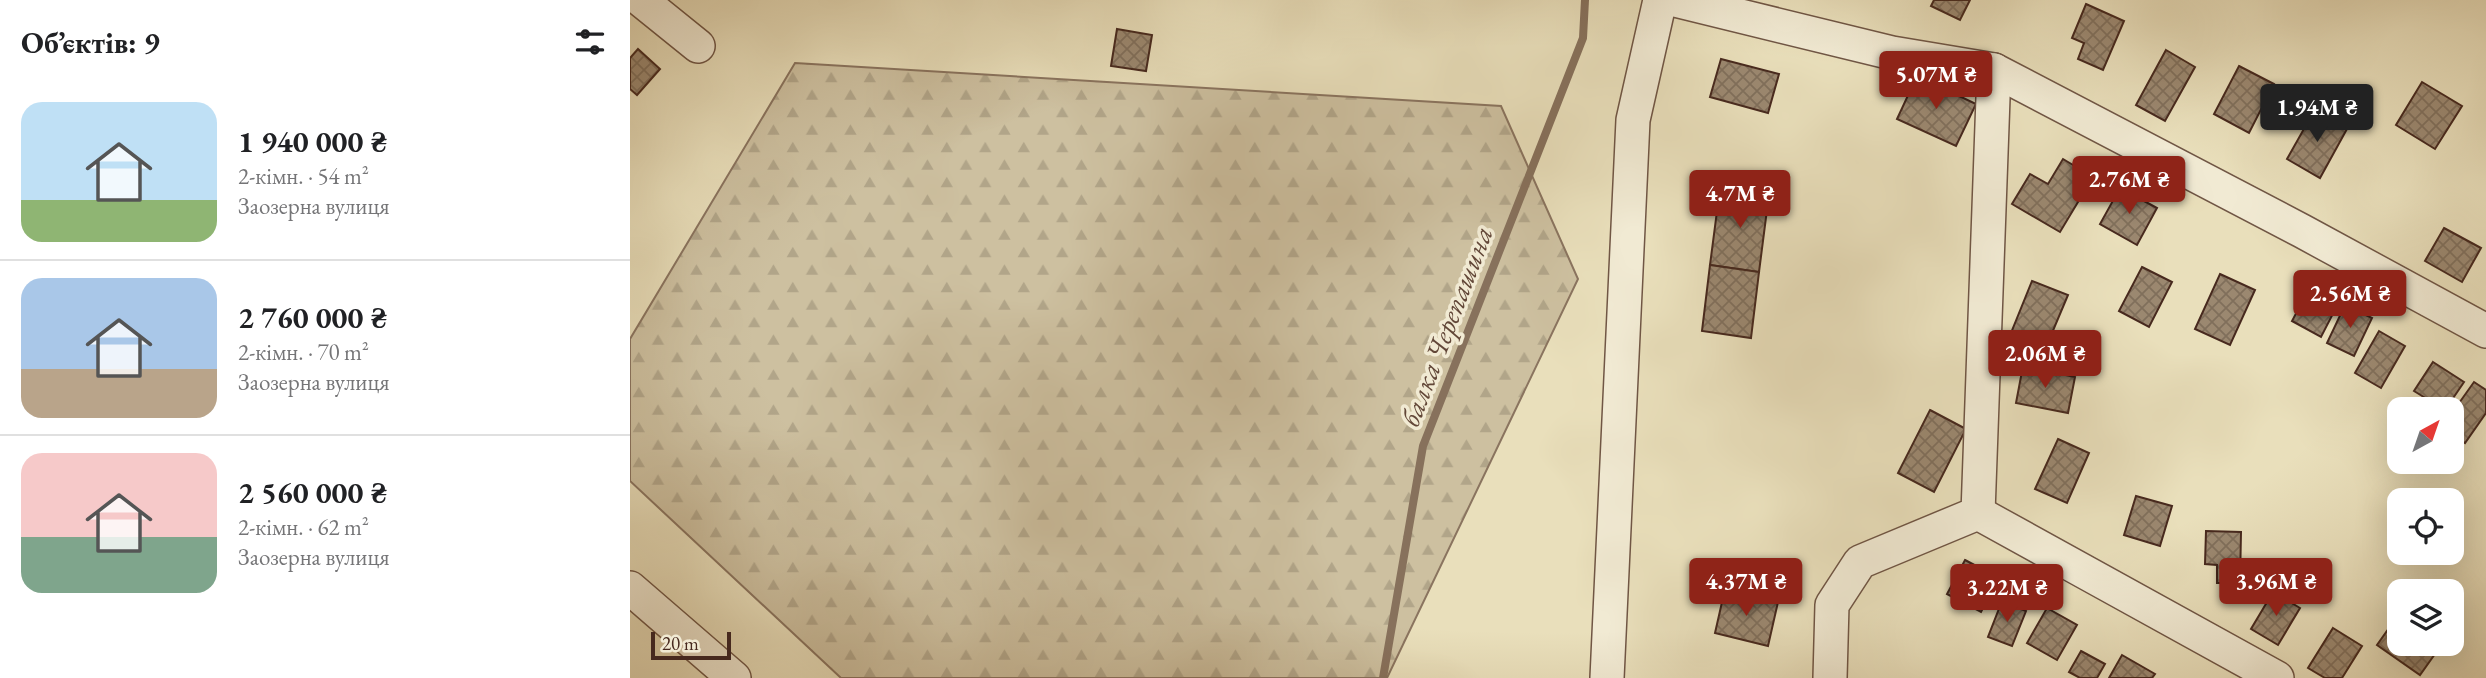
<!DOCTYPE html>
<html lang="uk">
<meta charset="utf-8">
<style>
body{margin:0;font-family:"EB Garamond",serif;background:#f6f6f6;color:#202124;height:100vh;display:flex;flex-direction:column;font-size:26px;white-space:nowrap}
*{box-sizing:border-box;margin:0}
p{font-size:23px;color:#757577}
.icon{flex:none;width:38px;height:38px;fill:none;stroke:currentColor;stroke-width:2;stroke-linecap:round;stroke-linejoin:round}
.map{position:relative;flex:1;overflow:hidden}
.side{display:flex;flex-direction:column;background:#fff;width:630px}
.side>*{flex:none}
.needle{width:46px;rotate:40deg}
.buttons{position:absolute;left:1757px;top:397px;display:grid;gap:14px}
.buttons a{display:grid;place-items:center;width:77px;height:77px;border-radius:14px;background:#fff;box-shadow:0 7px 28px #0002;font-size:35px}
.scale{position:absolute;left:21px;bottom:18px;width:80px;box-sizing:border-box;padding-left:7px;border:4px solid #47291e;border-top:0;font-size:19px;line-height:24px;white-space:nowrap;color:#47291e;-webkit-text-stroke:5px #f1ead3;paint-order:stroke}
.price{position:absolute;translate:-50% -60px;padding:0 16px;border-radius:7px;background:#8f2418;color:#fff;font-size:23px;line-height:46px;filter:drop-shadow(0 2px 4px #0008)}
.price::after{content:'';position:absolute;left:50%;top:42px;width:21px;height:16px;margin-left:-10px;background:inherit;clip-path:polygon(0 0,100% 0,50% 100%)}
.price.active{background:#222;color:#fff}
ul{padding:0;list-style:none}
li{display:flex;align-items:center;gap:21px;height:175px;padding:0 21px}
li+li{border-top:2px solid #e0e0e0}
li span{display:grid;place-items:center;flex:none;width:196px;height:140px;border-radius:21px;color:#555}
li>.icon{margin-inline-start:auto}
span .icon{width:84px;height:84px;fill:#fffc;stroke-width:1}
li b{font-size:30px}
h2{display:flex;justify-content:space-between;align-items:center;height:84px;padding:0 21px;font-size:30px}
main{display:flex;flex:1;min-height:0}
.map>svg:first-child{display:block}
.forest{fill:url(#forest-firs);stroke:#8a745f;stroke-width:2}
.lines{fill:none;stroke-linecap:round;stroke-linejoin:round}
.stream{stroke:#87715c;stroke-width:8}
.building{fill:url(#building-cross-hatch);stroke:#47291e;stroke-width:2}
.minor-casing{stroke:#705645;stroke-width:36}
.minor{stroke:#f1ead3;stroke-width:33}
.labels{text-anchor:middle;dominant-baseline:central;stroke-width:7;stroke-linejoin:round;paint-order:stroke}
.water-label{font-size:28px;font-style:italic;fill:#624738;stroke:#f1ead3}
</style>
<main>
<section class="side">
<h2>Об’єктів: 9<svg class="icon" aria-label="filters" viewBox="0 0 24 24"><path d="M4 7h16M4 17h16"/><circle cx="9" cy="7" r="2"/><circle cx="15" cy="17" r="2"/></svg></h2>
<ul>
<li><span style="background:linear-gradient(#bfe0f5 70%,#8fb573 0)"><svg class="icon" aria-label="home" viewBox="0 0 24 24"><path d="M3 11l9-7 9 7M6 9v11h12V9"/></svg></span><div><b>1 940 000 ₴</b><p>2-кімн. · 54 m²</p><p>Заозерна вулиця</p></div></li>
<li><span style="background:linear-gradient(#a9c7e8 65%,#b9a48a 0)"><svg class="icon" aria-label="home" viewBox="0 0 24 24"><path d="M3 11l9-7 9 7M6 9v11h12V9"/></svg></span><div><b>2 760 000 ₴</b><p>2-кімн. · 70 m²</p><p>Заозерна вулиця</p></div></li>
<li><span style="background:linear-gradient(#f6c9c9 60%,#7fa58c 0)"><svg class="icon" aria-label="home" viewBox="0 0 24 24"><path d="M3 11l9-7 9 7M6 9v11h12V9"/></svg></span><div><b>2 560 000 ₴</b><p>2-кімн. · 62 m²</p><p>Заозерна вулиця</p></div></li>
</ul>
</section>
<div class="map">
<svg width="1856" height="678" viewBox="0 0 1856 678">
<defs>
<pattern id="forest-firs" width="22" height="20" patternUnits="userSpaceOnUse" patternTransform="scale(1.75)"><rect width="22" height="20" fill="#cdc0a0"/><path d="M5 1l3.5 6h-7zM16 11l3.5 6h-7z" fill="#b1a589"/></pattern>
<pattern id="building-cross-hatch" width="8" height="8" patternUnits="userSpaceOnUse" patternTransform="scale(1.75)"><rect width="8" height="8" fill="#9b8870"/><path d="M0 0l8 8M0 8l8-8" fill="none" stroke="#806f5b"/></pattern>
</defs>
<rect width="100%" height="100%" fill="#e9dfbb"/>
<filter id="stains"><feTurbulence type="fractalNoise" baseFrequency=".00286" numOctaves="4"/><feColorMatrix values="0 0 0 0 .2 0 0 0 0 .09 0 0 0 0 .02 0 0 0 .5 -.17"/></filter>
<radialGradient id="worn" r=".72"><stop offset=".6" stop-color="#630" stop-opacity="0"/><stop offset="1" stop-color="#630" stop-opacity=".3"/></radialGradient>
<path class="forest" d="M 165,63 L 871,106 L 948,279 L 757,678 L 211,678 L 0,481 L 0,339 Z"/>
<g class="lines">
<path class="stream" d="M 753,678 L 793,446 L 953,38 L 955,0"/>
</g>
<g class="building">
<path d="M 1304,0 L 1340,0 L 1330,20 L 1301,6 Z"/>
<path d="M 1456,4 L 1494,21 L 1473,70 L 1448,59 L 1454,43 L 1442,38 Z"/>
<path d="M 487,29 L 522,35 L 516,71 L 481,66 Z"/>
<path d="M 8,49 L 30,69 L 7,95 L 0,89 L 0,58 Z"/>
<path d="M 1536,50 L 1565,67 L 1535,121 L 1506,105 Z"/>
<path d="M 1091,59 L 1149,74 L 1138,113 L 1080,97 Z"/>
<path d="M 1609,66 L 1644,84 L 1619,133 L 1584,114 Z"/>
<path d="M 1287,76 L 1346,104 L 1326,146 L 1267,119 Z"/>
<path d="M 1792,82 L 1832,106 L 1805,149 L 1766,125 Z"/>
<path d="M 1684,111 L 1717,129 L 1690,178 L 1657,159 Z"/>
<path d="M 1433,159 L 1463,177 L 1430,232 L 1382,204 L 1400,174 L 1418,184 Z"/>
<path d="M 1090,188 L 1139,194 L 1129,272 L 1080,265 Z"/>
<path d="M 1490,188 L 1527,208 L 1507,245 L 1470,224 Z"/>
<path d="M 1814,228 L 1851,248 L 1832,282 L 1795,261 Z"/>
<path d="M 1080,265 L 1129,272 L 1121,338 L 1072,331 Z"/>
<path d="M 1512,267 L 1542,282 L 1519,327 L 1489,311 Z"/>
<path d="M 1590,274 L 1625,290 L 1600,345 L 1565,329 Z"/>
<path d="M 1402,281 L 1438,295 L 1414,352 L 1379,338 Z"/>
<path d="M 1681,285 L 1710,300 L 1691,337 L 1662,321 Z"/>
<path d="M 1715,305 L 1742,318 L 1724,356 L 1697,343 Z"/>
<path d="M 1749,331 L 1775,346 L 1751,388 L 1725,373 Z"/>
<path d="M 1803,362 L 1834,382 L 1815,410 L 1784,391 Z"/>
<path d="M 1393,366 L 1445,377 L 1438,413 L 1386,403 Z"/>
<path d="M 1844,382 L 1856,390 L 1856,413 L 1835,443 L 1822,434 L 1822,413 Z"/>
<path d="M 1300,410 L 1336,429 L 1304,492 L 1268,473 Z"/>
<path d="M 1428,439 L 1459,453 L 1437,503 L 1405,489 Z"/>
<path d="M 1506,496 L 1542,506 L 1530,546 L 1494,535 Z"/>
<path d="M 1576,531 L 1611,532 L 1610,583 L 1587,583 L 1587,565 L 1575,564 Z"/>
<path d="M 1335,560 L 1369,578 L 1351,612 L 1317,594 Z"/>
<path d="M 1095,589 L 1148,602 L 1138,646 L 1085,633 Z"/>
<path d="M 1643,592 L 1670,608 L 1648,645 L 1621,629 Z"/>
<path d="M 1372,601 L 1396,611 L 1382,646 L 1358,637 Z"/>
<path d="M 1417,608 L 1447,625 L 1427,660 L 1397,643 Z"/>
<path d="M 1769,614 L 1769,644 L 1812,644 L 1790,675 L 1747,645 Z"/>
<path d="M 1703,628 L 1732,646 L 1712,678 L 1695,678 L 1678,668 Z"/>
<path d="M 1451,651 L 1475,664 L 1467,678 L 1450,678 L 1439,672 Z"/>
<path d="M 1492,655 L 1525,674 L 1522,678 L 1479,678 Z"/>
</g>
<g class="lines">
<defs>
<g id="minor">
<path d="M 11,0 L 68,46"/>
<path d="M 1045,0 L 1262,53 L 1364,70 L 1672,231 L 1856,331"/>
<path d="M 1348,513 L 1647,678"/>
<path d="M 0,588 L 104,678"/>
<path d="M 977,678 L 1003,120 L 1030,0"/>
<path d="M 1200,678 L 1202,605 L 1230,562 L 1348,513 L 1364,70"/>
</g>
</defs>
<use href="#minor" class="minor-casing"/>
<use href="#minor" class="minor"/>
</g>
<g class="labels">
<g class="water-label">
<text transform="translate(816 326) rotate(-69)">балка Черепашина</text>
</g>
</g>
<rect width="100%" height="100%" filter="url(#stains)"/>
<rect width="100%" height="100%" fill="url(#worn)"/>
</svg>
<div class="buttons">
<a><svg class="needle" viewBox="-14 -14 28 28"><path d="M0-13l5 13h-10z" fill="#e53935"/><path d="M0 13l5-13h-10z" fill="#757577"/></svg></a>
<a><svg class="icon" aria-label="locate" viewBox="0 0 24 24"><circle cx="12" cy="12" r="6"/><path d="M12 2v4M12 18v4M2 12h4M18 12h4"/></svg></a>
<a><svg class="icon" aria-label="layers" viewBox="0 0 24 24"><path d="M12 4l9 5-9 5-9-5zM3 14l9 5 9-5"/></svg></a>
</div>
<div class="scale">20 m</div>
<b class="price" style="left:1306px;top:111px">5.07M ₴</b>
<b class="price active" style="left:1687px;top:144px">1.94M ₴</b>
<b class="price" style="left:1499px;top:216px">2.76M ₴</b>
<b class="price" style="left:1110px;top:230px">4.7M ₴</b>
<b class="price" style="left:1720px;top:330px">2.56M ₴</b>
<b class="price" style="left:1415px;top:390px">2.06M ₴</b>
<b class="price" style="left:1116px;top:618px">4.37M ₴</b>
<b class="price" style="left:1646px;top:618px">3.96M ₴</b>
<b class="price" style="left:1377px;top:624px">3.22M ₴</b>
</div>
</main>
